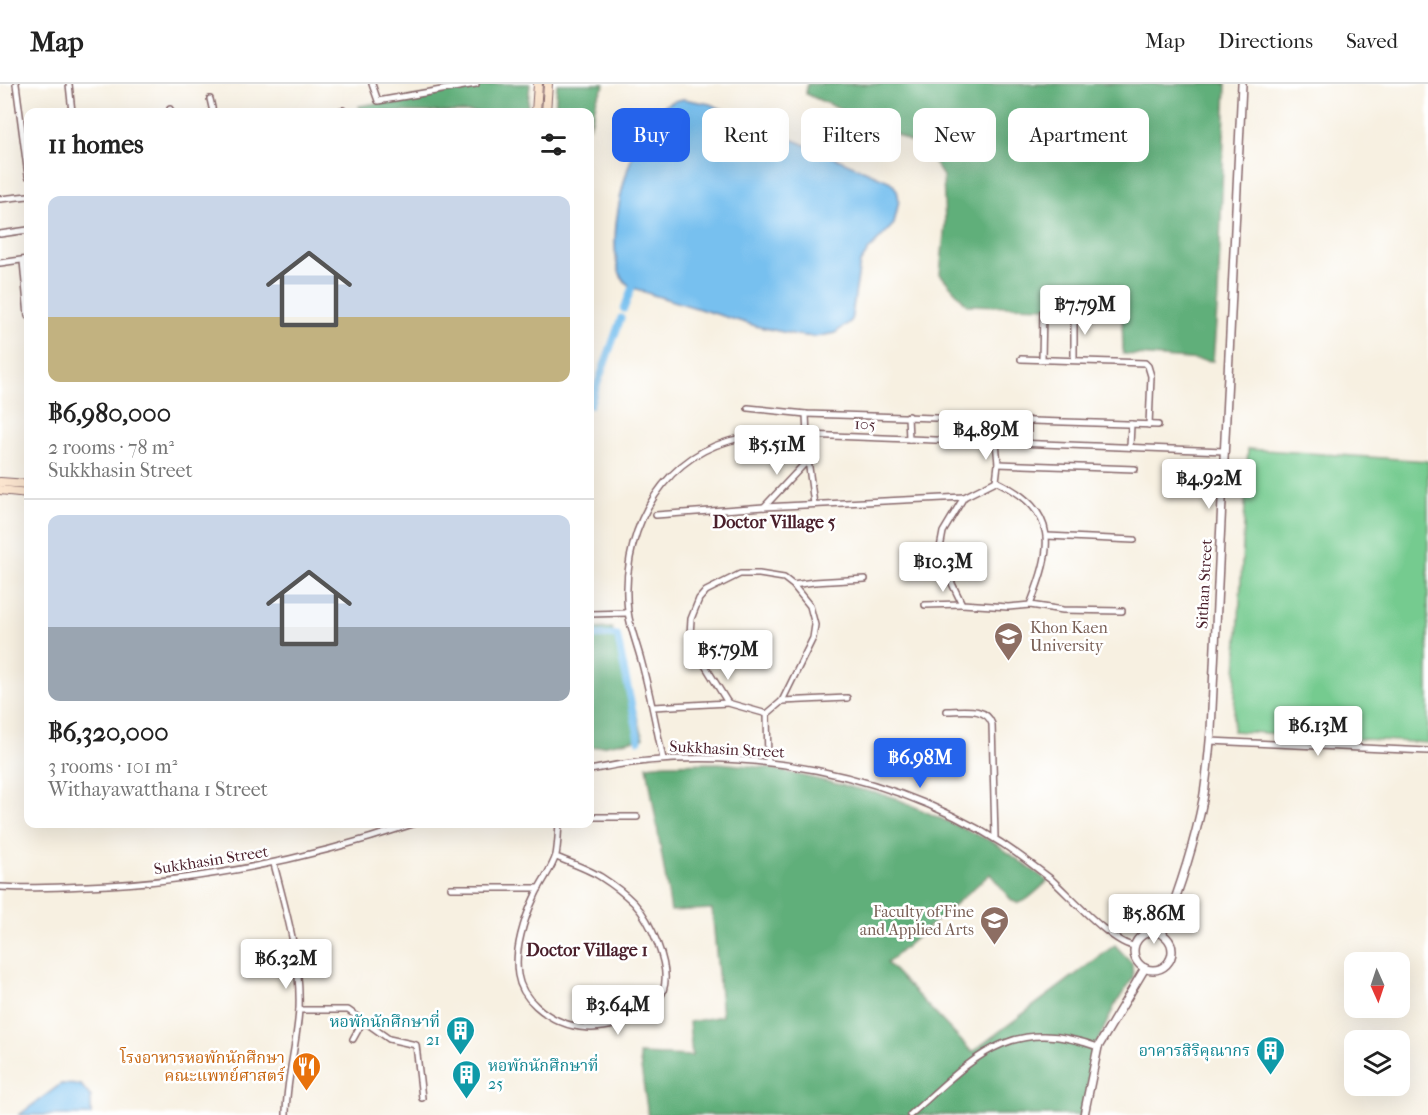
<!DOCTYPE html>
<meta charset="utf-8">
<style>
body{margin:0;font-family:"IM FELL French Canon","Noto Serif Thai",serif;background:#f6f6f6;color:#222;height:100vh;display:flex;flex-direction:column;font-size:22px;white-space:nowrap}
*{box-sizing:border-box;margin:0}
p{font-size:20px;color:#767676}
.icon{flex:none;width:33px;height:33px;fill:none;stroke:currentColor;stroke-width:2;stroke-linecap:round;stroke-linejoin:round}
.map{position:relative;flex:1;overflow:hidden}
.side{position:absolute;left:24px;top:24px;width:570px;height:720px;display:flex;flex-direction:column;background:#fff;border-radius:12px;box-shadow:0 6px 24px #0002}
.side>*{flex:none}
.banner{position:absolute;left:612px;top:24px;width:570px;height:54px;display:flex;gap:12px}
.needle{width:39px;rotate:177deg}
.tools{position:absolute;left:1344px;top:868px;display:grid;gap:12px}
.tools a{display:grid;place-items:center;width:66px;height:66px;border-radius:12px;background:#fff;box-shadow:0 6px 24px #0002;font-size:30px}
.price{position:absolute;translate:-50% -51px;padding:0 14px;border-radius:6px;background:#fff;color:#222;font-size:20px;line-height:39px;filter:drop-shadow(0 2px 3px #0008)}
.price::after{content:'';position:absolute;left:50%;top:36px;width:18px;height:14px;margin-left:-9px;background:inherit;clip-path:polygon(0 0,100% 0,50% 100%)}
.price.active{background:#2563eb;color:#fff}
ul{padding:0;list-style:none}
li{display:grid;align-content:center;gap:12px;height:318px;padding:0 24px}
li+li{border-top:2px solid #e0e0e0}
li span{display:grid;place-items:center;height:186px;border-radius:12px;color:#555}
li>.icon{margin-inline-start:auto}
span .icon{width:108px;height:108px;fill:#fffc;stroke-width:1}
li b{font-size:26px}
h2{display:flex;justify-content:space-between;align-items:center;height:72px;padding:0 24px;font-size:26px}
.tag{padding:0 21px;border-radius:12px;background:#fff;box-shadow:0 6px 24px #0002;font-size:21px;line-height:54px}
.tag.active{background:#2563eb;color:#fff}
header{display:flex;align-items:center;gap:36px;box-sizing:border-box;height:84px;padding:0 30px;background:#fff;border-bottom:2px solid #e0e0e0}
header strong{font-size:28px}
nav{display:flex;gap:33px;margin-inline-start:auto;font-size:21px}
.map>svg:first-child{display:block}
.green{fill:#75cb8f;stroke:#60755d;stroke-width:1.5}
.forest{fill:#60af7a;stroke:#556752;stroke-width:1.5}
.water{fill:#77c0ef;stroke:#60708d;stroke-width:1.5}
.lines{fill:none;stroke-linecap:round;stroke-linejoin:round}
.canal{stroke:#77c0ef;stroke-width:7}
.minor-casing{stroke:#87686b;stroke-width:8}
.tertiary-casing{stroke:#87686b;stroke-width:10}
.secondary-casing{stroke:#87686b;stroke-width:10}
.minor{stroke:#fff;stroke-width:5}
.tertiary{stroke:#fff;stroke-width:7}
.secondary{stroke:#fbe5cf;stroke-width:8}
.labels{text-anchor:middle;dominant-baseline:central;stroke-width:5;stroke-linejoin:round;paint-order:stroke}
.street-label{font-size:16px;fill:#4a1f2b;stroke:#fff}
.education-label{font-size:16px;fill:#785e54;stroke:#fff;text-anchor:start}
.culture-label{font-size:16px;fill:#0d838f;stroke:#fff;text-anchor:end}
.food-label{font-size:16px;fill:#c56008;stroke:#fff;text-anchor:end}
.neighbourhood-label{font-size:18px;font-weight:bold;fill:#4a1f2b;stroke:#fff}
</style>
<header>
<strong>Map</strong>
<nav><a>Map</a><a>Directions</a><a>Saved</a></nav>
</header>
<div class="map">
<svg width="1428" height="1031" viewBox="0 0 1428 1031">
<rect width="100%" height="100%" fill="#fff"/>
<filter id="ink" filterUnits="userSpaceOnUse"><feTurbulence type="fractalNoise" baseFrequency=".0167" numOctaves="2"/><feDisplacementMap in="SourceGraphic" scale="12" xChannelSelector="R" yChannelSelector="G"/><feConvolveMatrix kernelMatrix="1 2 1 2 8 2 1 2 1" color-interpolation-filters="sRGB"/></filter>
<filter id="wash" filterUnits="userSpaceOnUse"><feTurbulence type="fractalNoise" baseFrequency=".008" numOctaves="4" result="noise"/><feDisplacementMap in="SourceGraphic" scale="24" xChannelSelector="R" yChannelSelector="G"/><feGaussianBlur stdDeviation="1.35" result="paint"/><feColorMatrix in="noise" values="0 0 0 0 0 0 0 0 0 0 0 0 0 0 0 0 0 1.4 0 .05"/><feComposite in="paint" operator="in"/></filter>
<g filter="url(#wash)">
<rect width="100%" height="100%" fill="#f7f0e1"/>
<path class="green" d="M 1248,365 L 1428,377 L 1428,659 L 1233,647 Z"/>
<g class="forest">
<path d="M 495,0 L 530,0 L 527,28 L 361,28 L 359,22 Z"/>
<path d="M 557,0 L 605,0 L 597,14 L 590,44 L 590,28 L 555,28 Z"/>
<path d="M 807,0 L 1226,0 L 1218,213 L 1213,277 L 1123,270 L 1122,225 L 967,221 L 940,190 L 945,140 L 943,92 L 926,66 L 895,50 L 806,10 Z"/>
<path d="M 612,544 L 643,654 L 590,664 L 590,545 Z"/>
<path d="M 719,679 L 769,684 L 893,713 L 993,758 L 1048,797 C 1011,831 1019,823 990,790 L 887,879 L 972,968 L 1115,861 L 1132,879 L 1133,894 L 1115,921 L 1091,972 L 1084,1031 L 648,1031 L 639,970 L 692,972 L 689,938 L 722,932 L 712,825 L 671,827 L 647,682 L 665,680 Z"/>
</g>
<g class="water">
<path d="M 683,15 L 710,20 L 891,98 L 897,106 L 899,116 L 894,140 L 869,166 L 860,179 L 851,237 L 835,249 L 815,253 L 797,251 L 759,243 L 650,210 C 640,206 628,204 622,194 C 602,159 629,58 655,30 C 662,21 672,17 683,15 Z"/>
<path d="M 61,1000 L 81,1001 L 91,1013 L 91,1031 L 19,1031 Z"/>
</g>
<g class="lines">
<g class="canal">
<path d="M 624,225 L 632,203"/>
<path d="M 590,321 L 621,234"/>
<path d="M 590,552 L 617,551 L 639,656"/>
</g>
</g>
</g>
<g filter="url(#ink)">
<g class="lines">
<defs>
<g id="minor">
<path d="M 16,0 L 28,92"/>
<path d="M 69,0 L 72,28"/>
<path d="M 372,0 L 378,17 L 476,0"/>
<path d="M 210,15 L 213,28"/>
<path d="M 170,25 L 171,28"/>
<path d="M 335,28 L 343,26 L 344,28"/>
<path d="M 0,115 L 28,112"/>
<path d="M 0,150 L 28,146"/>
<path d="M 23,177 L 28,232"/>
<path d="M 0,179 L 28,175"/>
<path d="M 1074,229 L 1074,275"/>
<path d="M 1021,275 L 1145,279 L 1148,282 L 1151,292 L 1149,341"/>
<path d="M 1042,275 L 1043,228"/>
<path d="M 748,324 L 806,330 L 1158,341"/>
<path d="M 806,330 L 808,376 L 814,420"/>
<path d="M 908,332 L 909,355"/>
<path d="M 1028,359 L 1028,336"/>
<path d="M 1130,363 L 1131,340"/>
<path d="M 998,380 L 1135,385"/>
<path d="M 996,397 C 1061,428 1052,464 1030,521 L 1008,523 L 962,520 L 942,479 L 940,464 L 943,448 L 964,413 Z"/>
<path d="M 996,397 L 998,380 L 996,358"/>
<path d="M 764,423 L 808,376"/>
<path d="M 656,431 L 764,423 L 964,413"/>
<path d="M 1047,452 L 1134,456"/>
<path d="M 793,501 L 810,522 L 815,541 L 813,554 L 782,617 L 767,630 L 728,619 L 693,562 L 690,551 L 691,535 L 699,515 L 706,507 L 740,490 L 759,490 L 784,494 L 793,501 L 814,498 L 865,495"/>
<path d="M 925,521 L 962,520"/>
<path d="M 1030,521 L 1063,526 L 1122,527"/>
<path d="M 590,530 L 628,529"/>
<path d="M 782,617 L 847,614"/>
<path d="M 653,623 L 728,619"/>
<path d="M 947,627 C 962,627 986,622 992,640 L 995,753"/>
<path d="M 767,630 L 768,677"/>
<path d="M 1210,657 L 1428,667"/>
<path d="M 663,675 C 656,642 650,609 641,576 C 637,561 630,543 628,528 C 620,456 655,378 729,357 C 753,350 781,352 806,351 L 1224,367"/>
<path d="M 590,686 C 732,655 908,688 1026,776 C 1034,782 1043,789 1051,795 C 1069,811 1113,861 1135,862"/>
<path d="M 590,733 L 637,733"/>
<path d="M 556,773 C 571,779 588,785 601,793 C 612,800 625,810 634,819 C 650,836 672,883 663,907 C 660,916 649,923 641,928 C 607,951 566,949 536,922 C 526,913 520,904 518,891 C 514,866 524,835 535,812 C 541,798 552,785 556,771 C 558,761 558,750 559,740"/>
<path d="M 274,780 C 286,827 301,876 299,925 C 297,961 286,996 286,1031"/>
<path d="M 0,803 C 29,805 58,803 87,802 C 200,798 306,776 413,740"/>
<path d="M 451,804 L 539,804"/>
<path d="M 299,926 L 348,926 L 389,955 L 416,961 L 422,1014"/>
<path d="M 353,955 L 363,937"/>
<path d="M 910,1031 C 972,976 1008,930 1098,963"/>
</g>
<g id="tertiary">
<circle cx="1153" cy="867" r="19"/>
<path d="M 1162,850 C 1179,807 1194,762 1203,716 C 1207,693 1209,669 1211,646 L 1242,0"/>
<path d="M 1084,1031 L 1098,963 L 1145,884"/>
</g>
<g id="secondary">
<path d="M 536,28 L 538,0"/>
<path d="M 546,28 L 548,0"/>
<path d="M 0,398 L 28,400"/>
<path d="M 0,406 L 28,409"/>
</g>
</defs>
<use href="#minor" class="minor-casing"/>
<use href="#tertiary" class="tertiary-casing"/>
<use href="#secondary" class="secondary-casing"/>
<use href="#minor" class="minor"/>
<use href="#tertiary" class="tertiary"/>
<use href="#secondary" class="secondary"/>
</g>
</g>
<defs>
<symbol id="university-pin" viewBox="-11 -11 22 30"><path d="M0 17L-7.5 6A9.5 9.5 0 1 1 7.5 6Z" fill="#8d6e63" stroke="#fff"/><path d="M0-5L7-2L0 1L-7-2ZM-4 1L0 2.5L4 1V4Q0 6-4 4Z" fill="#fff"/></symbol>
<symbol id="building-pin" viewBox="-11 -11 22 30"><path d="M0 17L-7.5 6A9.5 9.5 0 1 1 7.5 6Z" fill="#0f9aa8" stroke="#fff"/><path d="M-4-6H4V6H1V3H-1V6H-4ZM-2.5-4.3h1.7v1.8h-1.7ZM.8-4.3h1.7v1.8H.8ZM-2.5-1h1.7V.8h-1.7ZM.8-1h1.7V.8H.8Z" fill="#fff"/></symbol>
<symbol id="restaurant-pin" viewBox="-11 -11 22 30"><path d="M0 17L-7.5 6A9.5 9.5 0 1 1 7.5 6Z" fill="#e8710a" stroke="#fff"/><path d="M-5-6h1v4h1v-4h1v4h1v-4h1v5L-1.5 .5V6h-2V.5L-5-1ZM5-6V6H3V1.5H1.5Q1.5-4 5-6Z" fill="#fff"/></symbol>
</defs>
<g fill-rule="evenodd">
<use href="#university-pin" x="992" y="536" width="33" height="45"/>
<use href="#university-pin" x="978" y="820" width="33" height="45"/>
<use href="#building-pin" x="444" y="930" width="33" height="45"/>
<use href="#building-pin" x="1254" y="950" width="33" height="45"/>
<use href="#restaurant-pin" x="290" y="966" width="33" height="45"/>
<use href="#building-pin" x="450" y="974" width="33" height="45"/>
</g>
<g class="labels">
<g class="street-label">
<text transform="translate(865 340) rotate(2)">105</text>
<text transform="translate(1204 500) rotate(-87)">Sithan Street</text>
<text transform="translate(727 665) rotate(3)">Sukkhasin Street</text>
<text transform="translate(211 776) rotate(-9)">Sukkhasin Street</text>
</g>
<g class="education-label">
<text x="1030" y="543">Khon Kaen<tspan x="1030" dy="18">University</tspan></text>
<text x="974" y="827" text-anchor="end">Faculty of Fine<tspan x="974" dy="18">and Applied Arts</tspan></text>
</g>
<g class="culture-label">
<text x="440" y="937">หอพักนักศึกษาที่<tspan x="440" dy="18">21</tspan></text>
<text x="1250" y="966">อาคารสิริคุณากร</text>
<text x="488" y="981" text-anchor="start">หอพักนักศึกษาที่<tspan x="488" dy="18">25</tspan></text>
</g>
<g class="food-label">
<text x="285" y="973">โรงอาหารหอพักนักศึกษา<tspan x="285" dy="18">คณะแพทย์ศาสตร์</tspan></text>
</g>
<g class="neighbourhood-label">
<text x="774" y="438">Doctor Village 5</text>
<text x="587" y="866">Doctor Village 1</text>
</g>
</g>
</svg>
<div class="tools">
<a><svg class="needle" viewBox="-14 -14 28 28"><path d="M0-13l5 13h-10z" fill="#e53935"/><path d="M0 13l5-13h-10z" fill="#767676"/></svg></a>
<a><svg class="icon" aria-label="layers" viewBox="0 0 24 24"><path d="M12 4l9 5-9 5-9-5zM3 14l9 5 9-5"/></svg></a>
</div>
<b class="price" style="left:1085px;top:252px">฿7.79M</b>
<b class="price" style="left:986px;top:377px">฿4.89M</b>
<b class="price" style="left:777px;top:392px">฿5.51M</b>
<b class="price" style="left:1209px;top:426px">฿4.92M</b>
<b class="price" style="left:943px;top:509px">฿10.3M</b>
<b class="price" style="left:728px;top:597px">฿5.79M</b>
<b class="price" style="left:1318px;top:673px">฿6.13M</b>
<b class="price active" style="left:920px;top:705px">฿6.98M</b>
<b class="price" style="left:1154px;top:861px">฿5.86M</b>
<b class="price" style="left:286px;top:906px">฿6.32M</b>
<b class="price" style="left:618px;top:952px">฿3.64M</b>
<div class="banner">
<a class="tag active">Buy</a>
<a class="tag">Rent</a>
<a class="tag">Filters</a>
<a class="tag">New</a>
<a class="tag">Apartment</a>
</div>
<section class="side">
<h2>11 homes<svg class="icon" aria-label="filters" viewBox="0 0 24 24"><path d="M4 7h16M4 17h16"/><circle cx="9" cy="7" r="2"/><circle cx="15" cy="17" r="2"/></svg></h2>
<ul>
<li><span style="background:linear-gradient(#c9d6e8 65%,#c2b280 0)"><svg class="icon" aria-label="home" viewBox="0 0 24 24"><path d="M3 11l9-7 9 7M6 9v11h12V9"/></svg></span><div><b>฿6,980,000</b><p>2 rooms · 78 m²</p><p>Sukkhasin Street</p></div></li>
<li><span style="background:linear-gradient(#c9d6e8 60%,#9aa5b1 0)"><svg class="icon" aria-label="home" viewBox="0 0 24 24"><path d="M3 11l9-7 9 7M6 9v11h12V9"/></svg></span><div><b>฿6,320,000</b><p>3 rooms · 101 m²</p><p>Withayawatthana 1 Street</p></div></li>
</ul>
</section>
</div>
